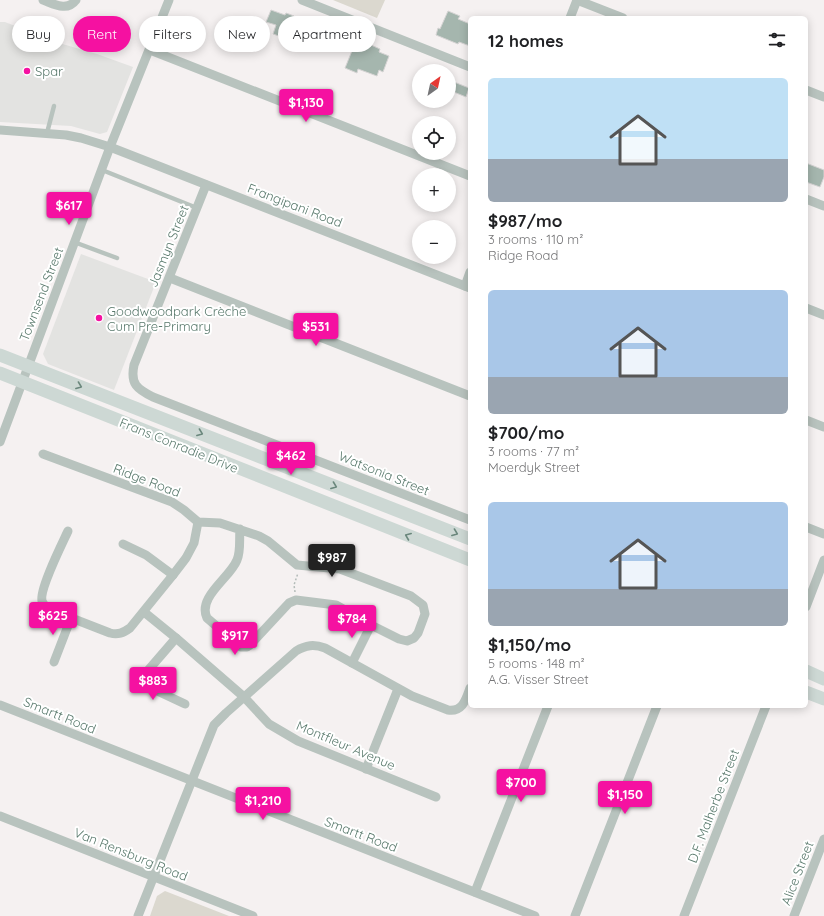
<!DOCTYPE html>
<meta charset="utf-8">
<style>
body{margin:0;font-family:Quicksand,sans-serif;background:#f2f2f2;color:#202124;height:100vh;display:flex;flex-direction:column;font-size:15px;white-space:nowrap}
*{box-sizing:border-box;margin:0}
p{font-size:13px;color:#757577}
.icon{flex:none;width:22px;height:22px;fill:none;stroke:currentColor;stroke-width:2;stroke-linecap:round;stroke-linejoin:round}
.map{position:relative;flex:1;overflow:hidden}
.sheet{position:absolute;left:468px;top:16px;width:340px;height:692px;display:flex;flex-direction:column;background:#fff;border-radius:6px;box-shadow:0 2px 10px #0003}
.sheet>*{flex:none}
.banner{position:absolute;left:12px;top:16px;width:380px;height:36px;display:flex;gap:8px}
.needle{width:26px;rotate:33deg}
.fabs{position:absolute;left:412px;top:64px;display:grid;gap:8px}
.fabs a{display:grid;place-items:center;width:44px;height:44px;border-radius:50%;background:#fff;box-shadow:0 2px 10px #0003;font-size:20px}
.price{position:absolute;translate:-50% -34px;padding:0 9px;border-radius:4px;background:#f511a1;color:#fff;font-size:13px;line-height:26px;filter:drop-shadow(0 1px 2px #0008)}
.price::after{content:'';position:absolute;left:50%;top:24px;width:12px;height:9px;margin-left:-6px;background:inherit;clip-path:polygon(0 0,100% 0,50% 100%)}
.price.active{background:#222;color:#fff}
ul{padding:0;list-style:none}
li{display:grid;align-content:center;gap:8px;height:212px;padding:0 20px}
li span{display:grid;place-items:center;height:124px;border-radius:6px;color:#555}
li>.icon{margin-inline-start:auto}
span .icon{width:72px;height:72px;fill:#fffc;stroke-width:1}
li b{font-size:17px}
h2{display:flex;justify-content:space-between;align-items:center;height:48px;padding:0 20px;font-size:17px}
.pill{padding:0 14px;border-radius:18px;background:#fff;box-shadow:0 2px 10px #0003;font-size:14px;line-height:36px}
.pill.active{background:#f511a1;color:#fff}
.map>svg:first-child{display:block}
.built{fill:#e3e3e1}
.green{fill:#dbd8cf}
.building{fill:#a5b6ae;stroke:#d6d4d4}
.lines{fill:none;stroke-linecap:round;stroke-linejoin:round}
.path{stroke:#b3bbb8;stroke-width:1.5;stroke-dasharray:2 2;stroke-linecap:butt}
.lane{stroke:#b8c3be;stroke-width:4.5}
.street{stroke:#b8c3be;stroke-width:9}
.secondary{stroke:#cdd8d4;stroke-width:13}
.oneway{stroke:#6a877c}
.poi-dot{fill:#f511a1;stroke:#fff;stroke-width:1.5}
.labels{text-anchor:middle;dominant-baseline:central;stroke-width:4;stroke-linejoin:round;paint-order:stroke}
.poi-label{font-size:13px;fill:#59796c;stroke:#fff;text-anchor:start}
.street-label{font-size:13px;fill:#59796c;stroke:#fff}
</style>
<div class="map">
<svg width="824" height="916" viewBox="0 0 824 916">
<rect width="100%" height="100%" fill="#f5f1f1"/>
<g class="built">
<path d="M 0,22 L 5,22 L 59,43 L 97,54 L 133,67 L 107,132 L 100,134 L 71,126 L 0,122 Z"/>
<path d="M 81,254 L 156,282 L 114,390 L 48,364 L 43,354 Z"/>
</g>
<g class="green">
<path d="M 333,0 L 385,0 L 377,18 Z"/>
<path d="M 165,891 L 229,916 L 150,916 L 157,896 Z"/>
</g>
<g class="building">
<path d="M 271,10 L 285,15 L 286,13 L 294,16 L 285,38 L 273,34 L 276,25 L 266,22 Z"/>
<path d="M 448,11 L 460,16 L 458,19 L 470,24 L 470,46 L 459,42 L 458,44 L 436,35 L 438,28 L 440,29 Z"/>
<path d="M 356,41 L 370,47 L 371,45 L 380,49 L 379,52 L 389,56 L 383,72 L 379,70 L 377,76 L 358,69 L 357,73 L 345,68 Z"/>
<path d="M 449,80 L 469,88 L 466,97 L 449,90 Z"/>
<path d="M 806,163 L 824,170 L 824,177 L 820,187 L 806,182 Z"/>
</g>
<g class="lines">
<path class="path" d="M 295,592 L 294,585 L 298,573"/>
<g class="lane">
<path d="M 47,133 L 54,106"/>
<path d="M 102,170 L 197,208"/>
<path d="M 74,242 L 117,258"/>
</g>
<g class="street">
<path d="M 43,0 C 54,4 67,12 76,0"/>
<path d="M 302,0 L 470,67"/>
<path d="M 577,0 L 623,18"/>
<path d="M 570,18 L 577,0"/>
<path d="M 150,50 L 470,176"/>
<path d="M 806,90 L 824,97"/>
<path d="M 0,130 L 66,135 L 81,138 L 110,147 L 470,288"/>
<path d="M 206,185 L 134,365 C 130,384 137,389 153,397 L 470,520"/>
<path d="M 806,199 L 824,206"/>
<path d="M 170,278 L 470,396"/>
<path d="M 465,286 L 470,272"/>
<path d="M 806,308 L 824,315"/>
<path d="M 806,420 L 824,427"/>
<path d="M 0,442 L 110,147 L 169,0"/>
<path d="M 43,454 L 172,502 L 184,510 L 198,522 L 220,523 L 259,536 L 268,541 L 297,565 L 340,569 L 411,596 L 423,605 L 425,614 L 418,633 L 414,638 L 407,641 L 399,639 L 371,625 L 336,605 L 296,600 L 289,603 L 250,645 L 247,647 L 241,647 L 207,618 C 197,597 230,578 237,560 C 241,551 239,539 240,529"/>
<path d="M 806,527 L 824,534"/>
<path d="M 68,531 C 62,544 39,590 42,601 C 44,607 51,610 56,612 L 110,633 C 118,635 123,633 130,628 L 173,575 L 186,558 L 194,543 L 198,522"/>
<path d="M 123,544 L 146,555 L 173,575"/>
<path d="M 806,607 L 824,560"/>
<path d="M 144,612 L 176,638 L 244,697 L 269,724 L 298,741 L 436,797"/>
<path d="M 176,638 L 138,682 L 185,704"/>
<path d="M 54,662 L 71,618"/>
<path d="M 352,663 L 371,625"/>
<path d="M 0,705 L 535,916"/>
<path d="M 366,769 L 398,689"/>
<path d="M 0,816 L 253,916"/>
<path d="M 475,892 L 548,706"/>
<path d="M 138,916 L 214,725 L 226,713 L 296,651 C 306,645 314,644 325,648 L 412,696 L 448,710 C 463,712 466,699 470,688"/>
<path d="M 575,916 L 657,706"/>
<path d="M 684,916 L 766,706"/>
<path d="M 794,916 L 824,839"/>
</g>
<g class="secondary">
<path d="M 0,355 L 470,539"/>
<path d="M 0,373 L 470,560"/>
<path d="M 806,671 L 824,679"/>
<path d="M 806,692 L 824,699"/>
</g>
</g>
<defs><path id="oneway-chevron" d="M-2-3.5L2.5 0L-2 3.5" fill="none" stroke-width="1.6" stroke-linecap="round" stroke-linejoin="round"/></defs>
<g class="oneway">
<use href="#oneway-chevron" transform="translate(79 386) rotate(21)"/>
<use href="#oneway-chevron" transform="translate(200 433) rotate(21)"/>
<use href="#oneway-chevron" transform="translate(334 486) rotate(21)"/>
<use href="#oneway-chevron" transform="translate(455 533) rotate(21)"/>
<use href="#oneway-chevron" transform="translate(408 536) rotate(-158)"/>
</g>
<g class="poi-dot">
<circle cx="27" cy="71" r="4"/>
<circle cx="99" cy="318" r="4"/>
</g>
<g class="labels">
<g class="poi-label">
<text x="35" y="71">Spar</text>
<text x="107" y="311">Goodwoodpark Crèche<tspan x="107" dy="15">Cum Pre-Primary</tspan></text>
</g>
<g class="street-label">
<text transform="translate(295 205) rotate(21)">Frangipani Road</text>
<text transform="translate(168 246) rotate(-68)">Jasmyn Street</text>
<text transform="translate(41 294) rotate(-69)">Townsend Street</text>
<text transform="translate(179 445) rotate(22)">Frans Conradie Drive</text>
<text transform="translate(384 473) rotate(22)">Watsonia Street</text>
<text transform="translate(147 480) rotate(21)">Ridge Road</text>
<text transform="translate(60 715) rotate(22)">Smartt Road</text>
<text transform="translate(346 745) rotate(23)">Montfleur Avenue</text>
<text transform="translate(713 806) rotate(-69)">D.F. Malherbe Street</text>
<text transform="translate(361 834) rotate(21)">Smartt Road</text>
<text transform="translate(131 854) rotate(22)">Van Rensburg Road</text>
<text transform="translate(797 873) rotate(-69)">Alice Street</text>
</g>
</g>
</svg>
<div class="fabs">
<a><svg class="needle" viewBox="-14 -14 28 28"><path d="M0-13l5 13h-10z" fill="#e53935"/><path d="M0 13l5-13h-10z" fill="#757577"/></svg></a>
<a><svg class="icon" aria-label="locate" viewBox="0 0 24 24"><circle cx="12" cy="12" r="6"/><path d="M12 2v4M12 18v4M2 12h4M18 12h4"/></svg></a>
<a>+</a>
<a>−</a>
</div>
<b class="price" style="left:306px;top:123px">$1,130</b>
<b class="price" style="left:69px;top:226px">$617</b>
<b class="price" style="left:316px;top:347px">$531</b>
<b class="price" style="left:291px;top:476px">$462</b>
<b class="price active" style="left:332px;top:578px">$987</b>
<b class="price" style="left:53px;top:636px">$625</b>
<b class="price" style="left:352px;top:639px">$784</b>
<b class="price" style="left:235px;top:656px">$917</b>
<b class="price" style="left:153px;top:701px">$883</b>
<b class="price" style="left:521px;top:803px">$700</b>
<b class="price" style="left:625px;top:815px">$1,150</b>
<b class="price" style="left:263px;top:821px">$1,210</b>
<div class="banner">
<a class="pill">Buy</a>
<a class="pill active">Rent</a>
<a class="pill">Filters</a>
<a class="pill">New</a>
<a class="pill">Apartment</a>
</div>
<section class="sheet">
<h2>12 homes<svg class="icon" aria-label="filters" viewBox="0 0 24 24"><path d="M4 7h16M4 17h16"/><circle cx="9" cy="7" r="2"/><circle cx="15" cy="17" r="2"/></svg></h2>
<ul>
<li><span style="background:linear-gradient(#bfe0f5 65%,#9aa5b1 0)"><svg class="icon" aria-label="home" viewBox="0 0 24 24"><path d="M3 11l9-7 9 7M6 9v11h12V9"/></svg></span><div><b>$987/mo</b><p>3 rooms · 110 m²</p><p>Ridge Road</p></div></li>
<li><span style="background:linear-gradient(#a9c7e8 70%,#9aa5b1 0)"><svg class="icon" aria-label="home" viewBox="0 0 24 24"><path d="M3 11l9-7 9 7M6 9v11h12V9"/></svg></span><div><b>$700/mo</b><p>3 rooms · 77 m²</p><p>Moerdyk Street</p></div></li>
<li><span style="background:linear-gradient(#a9c7e8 70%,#9aa5b1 0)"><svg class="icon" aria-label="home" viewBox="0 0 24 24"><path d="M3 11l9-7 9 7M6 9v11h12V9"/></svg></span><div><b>$1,150/mo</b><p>5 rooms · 148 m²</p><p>A.G. Visser Street</p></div></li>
</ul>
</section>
</div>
